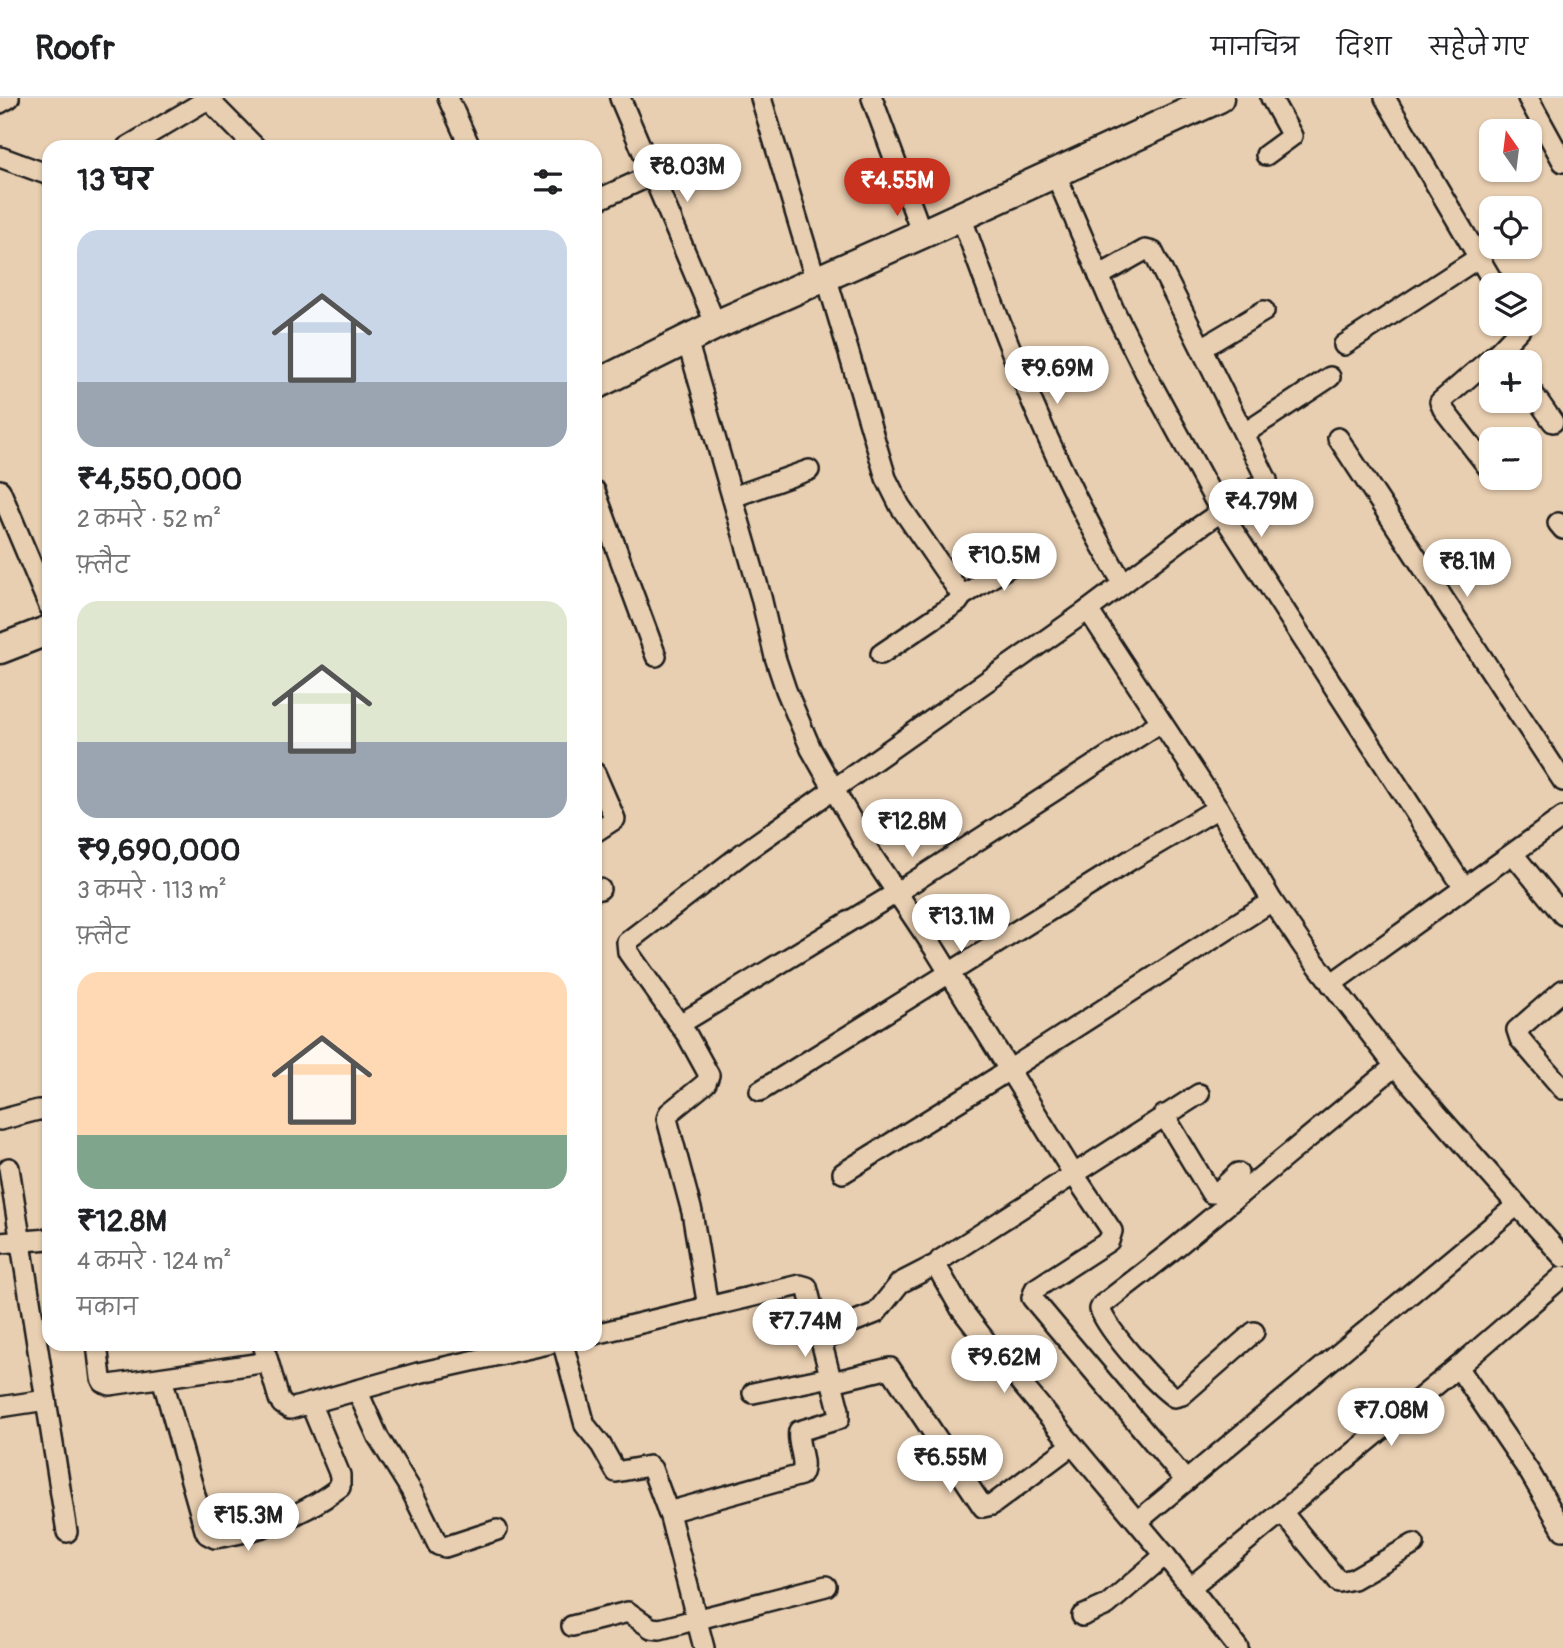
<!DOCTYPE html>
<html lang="hi">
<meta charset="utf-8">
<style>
body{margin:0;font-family:Pangolin,"Playpen Sans Deva",sans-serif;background:#f6f6f6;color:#202124;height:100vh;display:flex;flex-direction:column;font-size:26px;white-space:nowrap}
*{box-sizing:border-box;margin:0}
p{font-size:23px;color:#757577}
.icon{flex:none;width:38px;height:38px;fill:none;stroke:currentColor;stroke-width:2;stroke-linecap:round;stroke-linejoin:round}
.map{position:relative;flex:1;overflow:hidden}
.side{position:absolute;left:42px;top:42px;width:560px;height:1211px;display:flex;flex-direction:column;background:#fff;border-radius:21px;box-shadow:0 2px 5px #0004}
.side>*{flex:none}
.needle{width:46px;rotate:346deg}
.controls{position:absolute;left:1479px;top:21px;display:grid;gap:14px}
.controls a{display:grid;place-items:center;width:63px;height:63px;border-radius:14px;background:#fff;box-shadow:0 2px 5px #0004;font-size:35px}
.price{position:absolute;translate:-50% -60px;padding:0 16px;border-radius:24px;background:#fff;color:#222;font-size:23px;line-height:46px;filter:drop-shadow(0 2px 4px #0008)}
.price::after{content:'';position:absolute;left:50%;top:42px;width:21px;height:16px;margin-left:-10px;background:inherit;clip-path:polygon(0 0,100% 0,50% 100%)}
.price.active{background:#c8321e;color:#fff}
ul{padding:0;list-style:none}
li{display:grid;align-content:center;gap:14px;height:371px;padding:0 35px}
li span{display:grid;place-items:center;height:217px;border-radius:21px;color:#555}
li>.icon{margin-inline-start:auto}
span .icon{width:126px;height:126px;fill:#fffc;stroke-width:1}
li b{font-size:30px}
h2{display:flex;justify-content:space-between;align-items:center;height:84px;padding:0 35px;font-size:30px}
header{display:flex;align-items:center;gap:42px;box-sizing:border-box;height:98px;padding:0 35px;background:#fff;border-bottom:2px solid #e0e0e0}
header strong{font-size:33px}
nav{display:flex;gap:38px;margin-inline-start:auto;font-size:24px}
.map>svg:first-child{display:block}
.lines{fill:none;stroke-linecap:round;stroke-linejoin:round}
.street-casing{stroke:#1c1c1c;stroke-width:24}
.secondary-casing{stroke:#1c1c1c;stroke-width:33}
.street{stroke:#e9cfb1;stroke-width:19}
.secondary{stroke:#e9cfb1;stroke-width:28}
</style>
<header>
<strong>Roofr</strong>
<nav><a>मानचित्र</a><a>दिशा</a><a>सहेजे गए</a></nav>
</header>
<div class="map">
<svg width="1563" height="1550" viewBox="0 0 1563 1550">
<rect width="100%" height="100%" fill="#e9cfb1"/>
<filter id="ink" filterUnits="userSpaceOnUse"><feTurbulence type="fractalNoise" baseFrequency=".0143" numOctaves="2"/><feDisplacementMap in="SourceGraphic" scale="14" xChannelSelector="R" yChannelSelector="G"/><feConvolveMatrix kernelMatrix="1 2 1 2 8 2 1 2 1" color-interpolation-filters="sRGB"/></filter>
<g filter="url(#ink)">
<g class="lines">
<defs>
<g id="street">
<path d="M 207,0 L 255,49"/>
<path d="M 448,0 L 470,49"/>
<path d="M 620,0 L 716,227"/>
<path d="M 761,0 L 816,183"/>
<path d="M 872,0 L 922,136"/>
<path d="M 1385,0 L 1495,187"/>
<path d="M 1528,0 L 1563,64"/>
<path d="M 0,5 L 9,0"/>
<path d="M 127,49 L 208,1"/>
<path d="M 1266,57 L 1292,38 L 1271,0"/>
<path d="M 0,59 L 49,77"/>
<path d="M 1055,75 L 1113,210 L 1145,274 L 1221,414 L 1464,790"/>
<path d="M 595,103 L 652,77"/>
<path d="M 961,118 C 1006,244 1054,371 1123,485"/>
<path d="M 826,178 L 886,380 L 900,408 L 962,498 L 958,504 L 881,556"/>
<path d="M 687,242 L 761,499 L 775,559 L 786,592 L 811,651 L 869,753 L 934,850 L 1073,1075 L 1112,1133 L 1109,1143 L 1035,1191 L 1032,1200 L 1186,1383"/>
<path d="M 1344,247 L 1478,160"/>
<path d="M 1202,250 L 1264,213"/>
<path d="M 1530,291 L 1553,324"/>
<path d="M 1245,335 L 1330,279"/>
<path d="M 1338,340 L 1563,683"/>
<path d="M 1490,372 L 1443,311 L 1440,304 L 1498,254 L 1520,231 L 1519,226"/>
<path d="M 0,392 L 49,508"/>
<path d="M 595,393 L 656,558"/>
<path d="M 733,399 L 809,372"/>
<path d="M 1558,425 L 1563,431"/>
<path d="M 962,498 L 1026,458"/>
<path d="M 1088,512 L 1218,710 L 1272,803 L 1305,851 L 1395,968 L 1563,1159"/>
<path d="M 595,675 L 615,721 L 595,734"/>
<path d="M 1513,756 L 1563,817"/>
<path d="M 595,792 L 600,791"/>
<path d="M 1331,886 L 1563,719"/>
<path d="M 1563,892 L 1517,932 L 1520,941 L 1563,991"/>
<path d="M 680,926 L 896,795 L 1161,624"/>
<path d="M 760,993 L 1132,761 L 1218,710"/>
<path d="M 1199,996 L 940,1162 L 937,1169 L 961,1211 L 988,1246 L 1165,1457 L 1238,1550"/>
<path d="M 1164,1017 L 1211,1095 L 1217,1095 L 1238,1075"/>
<path d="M 0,1022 L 38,1012 L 49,1012"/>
<path d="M 9,1070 L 67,1434"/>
<path d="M 843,1075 L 1009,972 L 1272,803"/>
<path d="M 0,1145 L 49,1141"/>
<path d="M 708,1209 L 692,1114 L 667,1021 L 669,1015 L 706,985 L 709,977 L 687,937 L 628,854 L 627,844 L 743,755 L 1088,512 L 1193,433 L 1267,382 L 1153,154 L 1145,152 L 1099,178"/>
<path d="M 1254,1234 L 1182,1297 L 1174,1299 C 1155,1286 1108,1233 1100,1211 L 1102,1207 L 1169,1155 L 1395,968"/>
<path d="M 595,1236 L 800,1187 L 807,1189 L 839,1312 L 839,1321 L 799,1333 C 796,1347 808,1363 801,1377 L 668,1414"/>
<path d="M 819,1237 L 833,1238 L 848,1226 L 876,1215 L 900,1185 L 937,1166"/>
<path d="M 97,1246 L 101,1280 L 103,1284 L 110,1287 L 268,1264"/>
<path d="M 263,1246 L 279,1301 L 282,1306 L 290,1311 L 418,1275 L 548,1246"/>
<path d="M 563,1246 L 585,1327 L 601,1347 L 616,1374 L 649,1368 L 652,1371 L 670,1419 L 704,1550"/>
<path d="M 1458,1269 L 1530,1375 L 1563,1432"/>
<path d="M 162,1280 L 205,1432 L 207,1436 L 215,1440 C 261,1433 303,1418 340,1389 L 340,1377 L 311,1307"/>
<path d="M 832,1284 L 890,1270 L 983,1409 L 992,1407 L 1072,1347"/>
<path d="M 357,1292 L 378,1339 L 411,1392 L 438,1447 L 445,1449 L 497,1432"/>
<path d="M 753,1295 L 830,1279"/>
<path d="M 0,1309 L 46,1302"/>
<path d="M 1282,1414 L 1339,1484 L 1353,1481 L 1414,1446"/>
<path d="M 1138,1423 L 1516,1108"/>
<path d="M 1192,1488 L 1465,1263 L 1563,1178"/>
<path d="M 1082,1518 L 1107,1507 L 1165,1457"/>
<path d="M 572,1528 L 628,1514 L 651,1530 L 660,1531 L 826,1488"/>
</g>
<g id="secondary">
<path d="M 595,287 L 716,227 L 922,136 L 1219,0"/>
<path d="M 0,551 L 49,532"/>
</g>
</defs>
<use href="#street" class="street-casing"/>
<use href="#secondary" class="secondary-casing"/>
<use href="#street" class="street"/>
<use href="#secondary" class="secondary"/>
</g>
</g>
</svg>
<div class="controls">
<a><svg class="needle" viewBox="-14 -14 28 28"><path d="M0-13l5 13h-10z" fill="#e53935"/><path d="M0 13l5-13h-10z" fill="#757577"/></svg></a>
<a><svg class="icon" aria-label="locate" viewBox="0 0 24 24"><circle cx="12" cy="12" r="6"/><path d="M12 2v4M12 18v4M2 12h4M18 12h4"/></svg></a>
<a><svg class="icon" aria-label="layers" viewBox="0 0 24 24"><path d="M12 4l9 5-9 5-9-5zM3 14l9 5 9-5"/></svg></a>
<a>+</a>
<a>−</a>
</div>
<b class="price" style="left:687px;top:106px">₹8.03M</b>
<b class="price active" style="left:897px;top:120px">₹4.55M</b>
<b class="price" style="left:1057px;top:308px">₹9.69M</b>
<b class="price" style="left:1261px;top:441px">₹4.79M</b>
<b class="price" style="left:1004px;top:495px">₹10.5M</b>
<b class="price" style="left:1467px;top:501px">₹8.1M</b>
<b class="price" style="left:912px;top:761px">₹12.8M</b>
<b class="price" style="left:961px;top:856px">₹13.1M</b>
<b class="price" style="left:805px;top:1261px">₹7.74M</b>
<b class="price" style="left:1004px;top:1297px">₹9.62M</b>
<b class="price" style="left:1391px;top:1350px">₹7.08M</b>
<b class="price" style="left:950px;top:1397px">₹6.55M</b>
<b class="price" style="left:248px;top:1455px">₹15.3M</b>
<section class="side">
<h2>13 घर<svg class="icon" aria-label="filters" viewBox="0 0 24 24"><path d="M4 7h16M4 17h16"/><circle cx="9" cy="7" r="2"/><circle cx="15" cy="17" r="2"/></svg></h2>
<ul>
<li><span style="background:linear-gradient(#c9d6e8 70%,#9aa5b1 0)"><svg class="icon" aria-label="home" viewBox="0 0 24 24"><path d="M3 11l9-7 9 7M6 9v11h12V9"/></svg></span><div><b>₹4,550,000</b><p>2 कमरे · 52 m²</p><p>फ़्लैट</p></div></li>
<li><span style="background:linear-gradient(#dfe7d0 65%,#9aa5b1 0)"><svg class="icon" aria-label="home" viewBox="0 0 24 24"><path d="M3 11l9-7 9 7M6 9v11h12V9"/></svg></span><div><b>₹9,690,000</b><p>3 कमरे · 113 m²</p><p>फ़्लैट</p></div></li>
<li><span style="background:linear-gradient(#ffd9b3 75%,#7fa58c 0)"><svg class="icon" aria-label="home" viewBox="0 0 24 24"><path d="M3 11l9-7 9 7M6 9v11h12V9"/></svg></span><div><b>₹12.8M</b><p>4 कमरे · 124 m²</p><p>मकान</p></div></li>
</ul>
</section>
</div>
